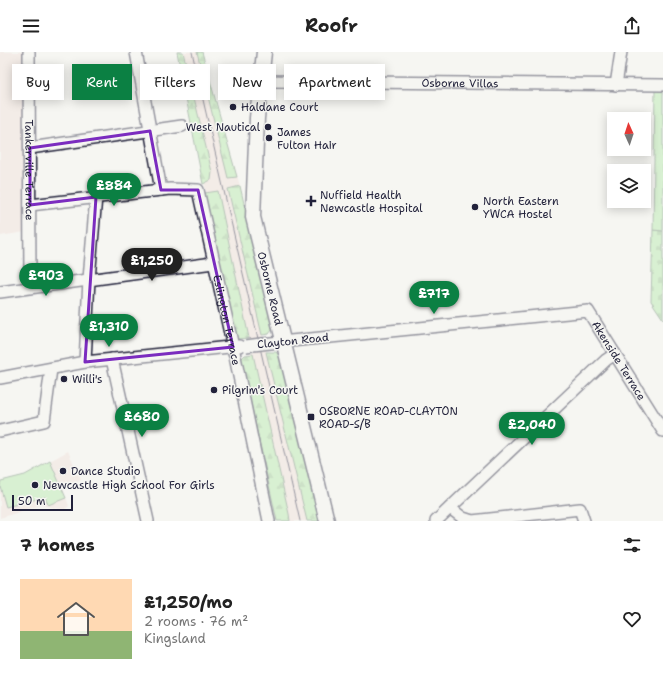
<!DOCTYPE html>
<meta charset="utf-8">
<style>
body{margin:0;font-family:"Shantell Sans",sans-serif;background:#f6f6f6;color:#222;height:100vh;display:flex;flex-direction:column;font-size:15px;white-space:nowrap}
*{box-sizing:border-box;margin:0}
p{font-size:13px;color:#767676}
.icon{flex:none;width:22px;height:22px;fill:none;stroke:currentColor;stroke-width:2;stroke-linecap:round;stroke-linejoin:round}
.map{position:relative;height:469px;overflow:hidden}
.side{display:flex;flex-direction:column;background:#fff;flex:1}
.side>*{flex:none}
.top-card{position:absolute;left:12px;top:12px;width:400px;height:36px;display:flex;gap:8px}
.needle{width:26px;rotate:357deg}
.tools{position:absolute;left:607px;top:60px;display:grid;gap:8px}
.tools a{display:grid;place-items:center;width:44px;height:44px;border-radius:0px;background:#fff;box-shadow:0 2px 10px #0003;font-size:20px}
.scale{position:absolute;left:12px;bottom:10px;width:61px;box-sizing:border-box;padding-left:4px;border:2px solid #22223b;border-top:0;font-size:11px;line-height:14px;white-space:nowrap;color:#22223b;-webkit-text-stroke:3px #f6f6f2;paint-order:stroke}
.price{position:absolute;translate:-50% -34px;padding:0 9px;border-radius:14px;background:#0b8043;color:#fff;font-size:13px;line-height:26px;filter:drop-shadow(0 1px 2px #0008)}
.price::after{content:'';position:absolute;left:50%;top:24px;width:12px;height:9px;margin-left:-6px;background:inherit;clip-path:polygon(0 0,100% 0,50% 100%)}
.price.selected{background:#222;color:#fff}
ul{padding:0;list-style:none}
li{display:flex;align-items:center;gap:12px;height:100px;padding:0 20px}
li span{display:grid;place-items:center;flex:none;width:112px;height:80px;border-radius:0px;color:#555}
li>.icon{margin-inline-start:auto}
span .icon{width:48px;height:48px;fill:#fffc;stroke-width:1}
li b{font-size:17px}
h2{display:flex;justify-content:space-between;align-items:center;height:48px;padding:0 20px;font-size:17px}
.chip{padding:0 14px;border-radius:0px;background:#fff;box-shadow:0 2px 10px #0003;font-size:14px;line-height:36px}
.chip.selected{background:#0b8043;color:#fff}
header{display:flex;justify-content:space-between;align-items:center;height:52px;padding:0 20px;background:#fff;font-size:18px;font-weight:700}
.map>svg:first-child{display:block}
.built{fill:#f0dfd9}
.forest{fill:url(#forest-firs);stroke:#6b8572}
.cemetery{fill:url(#cemetery-stones);stroke:#6b8572}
.park{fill:#b4e8aa;stroke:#6b8572}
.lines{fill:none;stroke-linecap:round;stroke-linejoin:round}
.minor-casing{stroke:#22223b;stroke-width:14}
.major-casing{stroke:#22223b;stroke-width:17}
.minor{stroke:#f6f6f2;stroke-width:11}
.major{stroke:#f6f6f2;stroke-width:14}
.tram{stroke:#22223b;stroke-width:1}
.minor-bridge-casing{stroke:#22223b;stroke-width:14;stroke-linecap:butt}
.minor-bridge{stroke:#f6f6f2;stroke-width:11}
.marked{fill:none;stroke:#7b2cbf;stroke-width:3;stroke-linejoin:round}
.poi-dot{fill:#22223b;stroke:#f6f6f2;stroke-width:1.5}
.labels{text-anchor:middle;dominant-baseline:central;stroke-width:3;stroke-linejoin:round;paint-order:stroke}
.street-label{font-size:11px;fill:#22223b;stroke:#f6f6f2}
.poi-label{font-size:11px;fill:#22223b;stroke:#f6f6f2;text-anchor:start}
</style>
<header><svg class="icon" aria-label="menu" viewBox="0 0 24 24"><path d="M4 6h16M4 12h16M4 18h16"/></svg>Roofr<svg class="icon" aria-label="share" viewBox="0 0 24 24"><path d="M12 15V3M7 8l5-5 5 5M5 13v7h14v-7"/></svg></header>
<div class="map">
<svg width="663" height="469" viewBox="0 0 663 469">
<defs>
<pattern id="forest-firs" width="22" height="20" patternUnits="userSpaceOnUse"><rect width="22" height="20" fill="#b4e8aa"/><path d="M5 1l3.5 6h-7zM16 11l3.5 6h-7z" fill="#9ac793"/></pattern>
<pattern id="cemetery-stones" width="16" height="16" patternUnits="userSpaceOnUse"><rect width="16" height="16" fill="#b4e8aa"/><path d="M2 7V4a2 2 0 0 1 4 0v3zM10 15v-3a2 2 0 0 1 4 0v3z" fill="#9ac793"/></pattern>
</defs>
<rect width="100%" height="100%" fill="#f6f6f2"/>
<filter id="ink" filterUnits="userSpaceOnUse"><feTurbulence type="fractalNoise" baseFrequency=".025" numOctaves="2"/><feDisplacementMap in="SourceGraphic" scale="8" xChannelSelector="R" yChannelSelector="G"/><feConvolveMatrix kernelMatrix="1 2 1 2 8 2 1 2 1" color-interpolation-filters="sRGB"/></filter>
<g filter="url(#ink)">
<g class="built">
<path d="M 0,0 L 22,0 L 25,180 L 0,184 Z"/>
<path d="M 177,0 L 202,0 L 240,134 L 272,273 L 272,278 L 269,282 L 262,283 L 266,300 L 276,300 L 320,469 L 277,469 L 241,307 L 245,303 L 253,301 L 250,286 L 237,287 Z"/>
<path d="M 68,399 L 81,428 L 63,437 L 69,454 L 64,458 L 41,453 L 0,466 L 0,429 L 25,423 Z"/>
</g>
<g class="forest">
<path d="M 177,0 L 183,0 L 212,120 L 211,128 L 203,132 Z"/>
<path d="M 197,0 L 202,0 L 237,125 L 228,126 Z"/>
<path d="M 240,134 L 272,273 L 272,278 L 269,282 L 262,283 L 228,137 Z"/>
<path d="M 218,139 L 249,286 L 237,287 L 205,141 Z"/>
<path d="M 266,300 L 276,300 L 281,306 L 320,469 L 307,469 Z"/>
<path d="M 253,302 L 289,462 L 290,469 L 277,469 L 241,307 L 245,303 Z"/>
</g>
<path class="cemetery" d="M 653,178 L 663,179 L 663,267 L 651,249 Z"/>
<g class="park">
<path d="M 655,38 L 663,38 L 663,179 L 653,178 Z"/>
<path d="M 50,409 L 66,446 L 48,453 L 45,445 L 6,455 L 0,434 L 1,429 L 25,423 Z"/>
</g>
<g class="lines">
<defs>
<g id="minor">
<path id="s1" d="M 29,0 L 30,235"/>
<path d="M 136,0 L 161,138"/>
<path id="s2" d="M 260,29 L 663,33"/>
<path d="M 616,33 L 621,0"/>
<path d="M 30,96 L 182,74"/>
<path id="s3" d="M 30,153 L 170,137 L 198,138 L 233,295 L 269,469"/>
<path d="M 0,240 L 213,211"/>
<path id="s4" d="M 261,292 L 588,259 L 663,379"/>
<path d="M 112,307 L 148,469"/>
<path d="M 85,310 L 89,227 L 96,145"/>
<path d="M 0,326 L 85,310 L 239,294"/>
<path d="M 0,379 L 44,369 L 51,317"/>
<path d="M 450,456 L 463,466 L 472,469 L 580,457 L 584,469"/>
<path d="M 436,469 L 606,308 L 615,302"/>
</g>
<g id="major">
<path id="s5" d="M 264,0 L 257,66 L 253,165 L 327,469"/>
</g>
</defs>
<use href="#minor" class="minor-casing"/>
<use href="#major" class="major-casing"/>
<use href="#minor" class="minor"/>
<use href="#major" class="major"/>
<path class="tram" d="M 192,0 L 300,469"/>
<defs>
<path id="minor-bridge" d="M 246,294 L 261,292"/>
</defs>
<use href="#minor-bridge" class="minor-bridge-casing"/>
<use href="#minor-bridge" class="minor-bridge"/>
</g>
</g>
<path d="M0 0H663V469H0ZM 150,79 L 161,138 L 198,138 L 233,295 L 85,310 L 96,145 L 30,153 L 30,96 Z" fill="#f6f6f2" fill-opacity=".55" fill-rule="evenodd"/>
<path class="marked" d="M 150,79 L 161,138 L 198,138 L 233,295 L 85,310 L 96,145 L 30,153 L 30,96 Z"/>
<g class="poi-dot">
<circle cx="233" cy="55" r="4"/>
<circle cx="268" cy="75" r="4"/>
<circle cx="269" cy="86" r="4"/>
<path d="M309 143h4v4h4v4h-4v4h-4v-4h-4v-4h4z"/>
<circle cx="475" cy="155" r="4"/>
<circle cx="64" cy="327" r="4"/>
<circle cx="214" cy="338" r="4"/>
<rect x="307" y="361" width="8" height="8" rx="2"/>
<circle cx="63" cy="419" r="4"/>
<circle cx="35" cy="433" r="4"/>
</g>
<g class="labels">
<g class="street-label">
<text stroke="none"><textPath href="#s2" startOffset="200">Osborne Villas</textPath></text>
<text stroke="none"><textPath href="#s1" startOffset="118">Tankerville Terrace</textPath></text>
<text stroke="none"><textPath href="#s5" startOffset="239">Osborne Road</textPath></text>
<text stroke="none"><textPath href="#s3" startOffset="302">Eslington Terrace</textPath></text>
<text transform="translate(293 289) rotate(-6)">Clayton Road</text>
<text stroke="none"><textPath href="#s4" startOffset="387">Akenside Terrace</textPath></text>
</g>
<g class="poi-label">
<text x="241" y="55">Haldane Court</text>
<text x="260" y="75" text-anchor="end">West Nautical</text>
<text x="277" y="80">James<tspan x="277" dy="13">Fulton Hair</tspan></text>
<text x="320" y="143">Nuffield Health<tspan x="320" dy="13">Newcastle Hospital</tspan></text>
<text x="483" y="149">North Eastern<tspan x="483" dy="13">YWCA Hostel</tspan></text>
<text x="72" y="327">Willi's</text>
<text x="222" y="338">Pilgrim's Court</text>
<text x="319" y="359">OSBORNE ROAD-CLAYTON<tspan x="319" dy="13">ROAD-S/B</tspan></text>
<text x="71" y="419">Dance Studio</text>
<text x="43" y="433">Newcastle High School For Girls</text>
</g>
</g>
</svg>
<div class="tools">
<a><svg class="needle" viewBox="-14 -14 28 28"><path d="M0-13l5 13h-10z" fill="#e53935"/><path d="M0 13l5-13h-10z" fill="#767676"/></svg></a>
<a><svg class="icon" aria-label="layers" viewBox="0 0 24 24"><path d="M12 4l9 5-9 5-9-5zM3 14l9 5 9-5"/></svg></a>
</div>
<div class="scale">50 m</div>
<b class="price" style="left:114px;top:155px">£884</b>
<b class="price selected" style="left:152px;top:230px">£1,250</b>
<b class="price" style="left:46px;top:245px">£903</b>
<b class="price" style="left:434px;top:263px">£717</b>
<b class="price" style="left:109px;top:296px">£1,310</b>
<b class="price" style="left:142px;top:386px">£680</b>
<b class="price" style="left:532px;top:394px">£2,040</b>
<div class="top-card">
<a class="chip">Buy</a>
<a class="chip selected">Rent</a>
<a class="chip">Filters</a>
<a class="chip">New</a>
<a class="chip">Apartment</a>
</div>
</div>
<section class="side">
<h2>7 homes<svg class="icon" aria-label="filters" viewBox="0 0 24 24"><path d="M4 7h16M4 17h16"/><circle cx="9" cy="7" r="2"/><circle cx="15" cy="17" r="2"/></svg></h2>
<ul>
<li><span style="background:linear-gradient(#ffd9b3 65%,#8fb573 0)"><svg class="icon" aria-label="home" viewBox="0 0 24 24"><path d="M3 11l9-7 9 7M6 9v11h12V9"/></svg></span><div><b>£1,250/mo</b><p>2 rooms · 76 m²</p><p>Kingsland</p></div><svg class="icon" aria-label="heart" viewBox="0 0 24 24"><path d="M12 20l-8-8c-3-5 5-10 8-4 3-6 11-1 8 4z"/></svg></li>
</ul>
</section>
